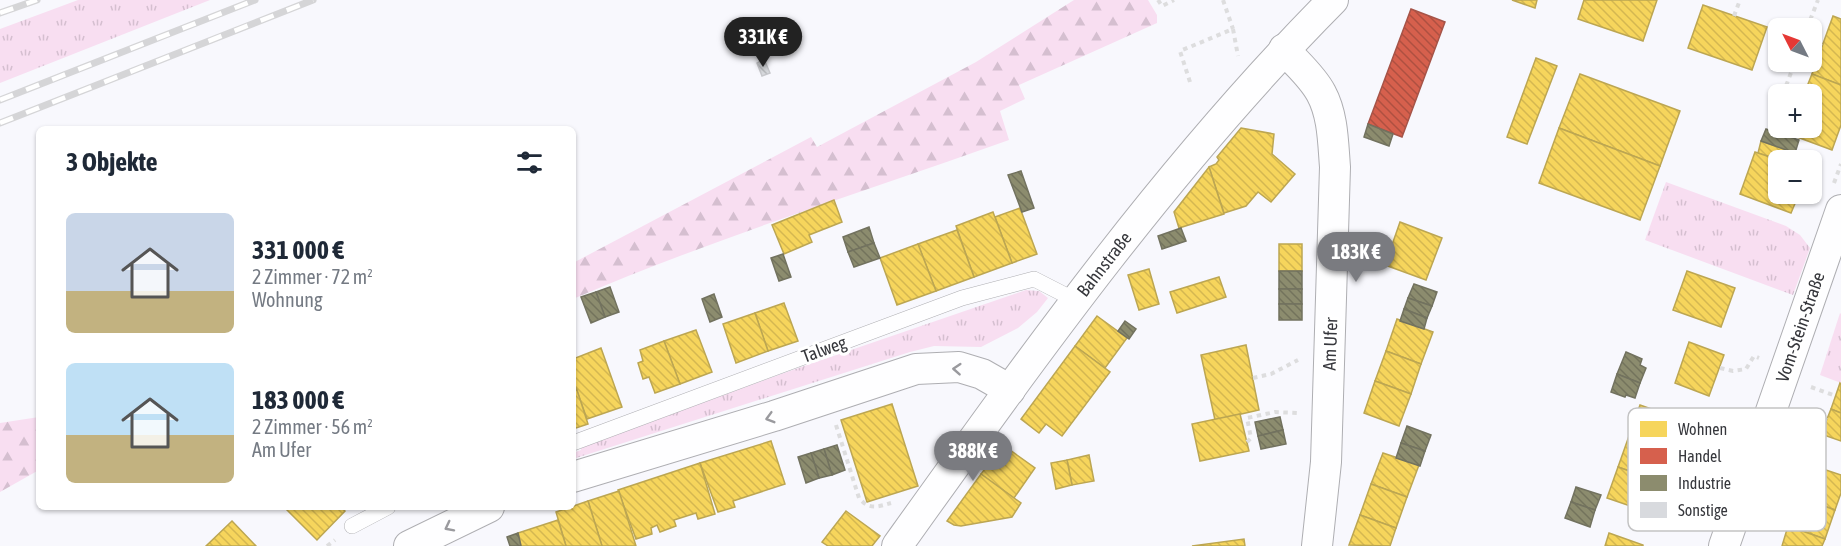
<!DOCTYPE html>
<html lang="de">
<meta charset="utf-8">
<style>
body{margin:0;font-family:"Asap Condensed",sans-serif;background:#f6f6f7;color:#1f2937;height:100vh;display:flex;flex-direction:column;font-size:22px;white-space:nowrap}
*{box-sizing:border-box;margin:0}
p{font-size:20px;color:#747a83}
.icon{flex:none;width:33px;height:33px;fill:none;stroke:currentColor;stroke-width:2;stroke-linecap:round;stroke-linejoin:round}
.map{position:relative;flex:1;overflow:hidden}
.panel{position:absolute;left:36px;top:126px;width:540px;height:384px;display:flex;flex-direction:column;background:#fff;border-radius:9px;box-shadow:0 2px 4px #0004}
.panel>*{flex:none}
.needle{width:39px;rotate:312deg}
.buttons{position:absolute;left:1768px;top:18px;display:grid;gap:12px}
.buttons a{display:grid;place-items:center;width:54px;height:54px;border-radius:9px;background:#fff;box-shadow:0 2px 4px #0004;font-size:30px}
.price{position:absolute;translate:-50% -51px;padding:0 14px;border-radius:21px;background:#7a7b80;color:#fff;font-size:20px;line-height:39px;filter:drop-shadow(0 2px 3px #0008)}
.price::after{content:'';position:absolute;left:50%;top:36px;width:18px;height:14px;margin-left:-9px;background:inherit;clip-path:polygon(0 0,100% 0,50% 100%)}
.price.on{background:#222;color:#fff}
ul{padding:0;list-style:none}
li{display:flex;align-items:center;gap:18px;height:150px;padding:0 30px}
li span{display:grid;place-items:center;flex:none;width:168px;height:120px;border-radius:9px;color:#555}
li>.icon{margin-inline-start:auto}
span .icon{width:72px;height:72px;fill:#fffc;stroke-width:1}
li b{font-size:26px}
h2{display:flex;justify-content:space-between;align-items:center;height:72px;padding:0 30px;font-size:26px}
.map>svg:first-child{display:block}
.grass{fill:url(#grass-tufts)}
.forest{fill:url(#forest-firs)}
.homes{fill:url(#homes-back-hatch);stroke:#bca652;stroke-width:1.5}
.shops{fill:url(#shops-back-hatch);stroke:#a65448;stroke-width:1.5}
.industry{fill:url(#industry-back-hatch);stroke:#72725f;stroke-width:1.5}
.building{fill:url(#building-back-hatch);stroke:#c7c8cc;stroke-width:1.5}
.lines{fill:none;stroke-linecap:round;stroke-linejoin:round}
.service-casing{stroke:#aeaeb2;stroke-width:16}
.minor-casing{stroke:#aeaeb2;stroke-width:32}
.path{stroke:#ddddde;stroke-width:4;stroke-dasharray:4.5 4.5;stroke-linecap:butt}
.service{stroke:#fefeff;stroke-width:15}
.minor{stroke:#fefeff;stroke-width:30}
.rail-casing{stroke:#d5d5d7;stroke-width:7}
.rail{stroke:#fff;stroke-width:4.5;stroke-dasharray:14;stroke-linecap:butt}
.oneway{stroke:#9a9a9e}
.labels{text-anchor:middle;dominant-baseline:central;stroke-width:6;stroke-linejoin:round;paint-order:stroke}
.street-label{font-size:18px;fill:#36373c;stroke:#fff}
.key{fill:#fff;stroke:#c3c3c4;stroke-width:1.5}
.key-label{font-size:16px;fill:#36373c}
</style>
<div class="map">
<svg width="1841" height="546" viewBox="0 0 1841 546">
<defs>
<pattern id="grass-tufts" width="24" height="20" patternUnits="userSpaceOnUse" patternTransform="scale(1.5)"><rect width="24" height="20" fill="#f8def1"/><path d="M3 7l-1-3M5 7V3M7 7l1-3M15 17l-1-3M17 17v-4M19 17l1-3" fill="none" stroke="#d5bfd0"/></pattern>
<pattern id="forest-firs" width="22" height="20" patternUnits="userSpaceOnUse" patternTransform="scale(1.5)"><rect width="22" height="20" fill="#f8def1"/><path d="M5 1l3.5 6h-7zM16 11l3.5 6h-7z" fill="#d5bfd0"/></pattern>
<pattern id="homes-back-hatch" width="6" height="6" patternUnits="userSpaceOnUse" patternTransform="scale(1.5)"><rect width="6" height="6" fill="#f6d55c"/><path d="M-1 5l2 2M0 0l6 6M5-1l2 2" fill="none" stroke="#d4b751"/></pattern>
<pattern id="shops-back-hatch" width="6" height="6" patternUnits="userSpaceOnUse" patternTransform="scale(1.5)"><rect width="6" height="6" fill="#d6604d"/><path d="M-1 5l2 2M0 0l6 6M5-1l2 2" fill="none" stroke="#ae5041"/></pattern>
<pattern id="industry-back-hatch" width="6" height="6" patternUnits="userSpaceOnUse" patternTransform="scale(1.5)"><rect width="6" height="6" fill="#8c8c6e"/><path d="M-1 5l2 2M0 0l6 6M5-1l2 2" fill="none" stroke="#73735c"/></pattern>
<pattern id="building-back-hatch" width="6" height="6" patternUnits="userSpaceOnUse" patternTransform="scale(1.5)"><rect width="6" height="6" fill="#d8dade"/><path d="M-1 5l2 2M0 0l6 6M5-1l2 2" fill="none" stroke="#babcbf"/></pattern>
</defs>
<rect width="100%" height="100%" fill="#f8f8fd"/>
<g class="grass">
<path d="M 78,0 L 210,0 L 0,83 L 0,29 Z"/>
<path d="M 1666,182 L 1786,226 L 1800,235 L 1810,248 L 1793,295 L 1645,240 Z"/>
<path d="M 1026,290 L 1039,291 L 1048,298 L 1037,312 L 1018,328 L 981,347 L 934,346 L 910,352 L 573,459 L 573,453 L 581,450 L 581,447 L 781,374 Z"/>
<path d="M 1840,313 L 1841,314 L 1841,383 L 1820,375 Z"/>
</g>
<g class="forest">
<path d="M 1074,0 L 1148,0 L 1157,15 L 1157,23 L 1019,85 L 1025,99 L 1000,111 L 1009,140 C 863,192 715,238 573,299 L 573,263 L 811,137 L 817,147 L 976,62 Z"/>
<path d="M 39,417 L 39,470 L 0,492 L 0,423 Z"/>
</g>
<g class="homes">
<path d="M 1512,0 L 1537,0 L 1535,8 Z"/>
<path d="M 1584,0 L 1657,0 L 1643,41 L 1578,19 Z"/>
<path d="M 1703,5 L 1767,27 L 1752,70 L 1688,48 Z"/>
<path d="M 1833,16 L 1841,19 L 1841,85 L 1812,74 Z"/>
<path d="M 1536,58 L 1557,66 L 1527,144 L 1507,137 Z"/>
<path d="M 1580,74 L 1680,111 L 1660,166 L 1559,128 Z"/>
<path d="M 1812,74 L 1841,85 L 1841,125 L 1832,150 L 1789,134 L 1792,128 L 1812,128 L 1812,94 L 1804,94 Z"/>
<path d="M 1241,128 L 1274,134 L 1272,154 L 1295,174 L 1271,202 L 1258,192 L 1246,206 L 1224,213 L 1209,167 L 1216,164 L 1219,160 L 1217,157 Z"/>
<path d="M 1559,128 L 1660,166 L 1640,220 L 1539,183 Z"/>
<path d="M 1761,141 L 1795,153 L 1792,160 L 1779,160 L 1758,153 Z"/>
<path d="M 1755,152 L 1779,160 L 1779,194 L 1799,194 L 1791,213 L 1740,194 Z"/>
<path d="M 1209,167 L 1224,214 L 1179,228 L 1174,212 Z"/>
<path d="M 834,200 L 842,222 L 809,235 L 812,242 L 784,254 L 772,225 Z"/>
<path d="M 1020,208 L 1037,254 L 1012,263 L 995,217 Z"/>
<path d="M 993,212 L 1012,263 L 974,277 L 956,226 Z"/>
<path d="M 1400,222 L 1442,238 L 1426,280 L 1385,265 Z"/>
<path d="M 957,230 L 974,277 L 936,291 L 918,244 Z"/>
<path d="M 918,244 L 936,291 L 897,305 L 880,258 Z"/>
<rect x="1279" y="244" width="23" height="27"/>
<path d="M 1149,269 L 1159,304 L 1139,310 L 1128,275 Z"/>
<path d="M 1687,271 L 1735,288 L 1721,327 L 1673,310 Z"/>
<path d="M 1219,277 L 1226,297 L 1177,313 L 1170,292 Z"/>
<path d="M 784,303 L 798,341 L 768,351 L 755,313 Z"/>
<path d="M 755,313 L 768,351 L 736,363 L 723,324 Z"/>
<path d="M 1097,316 L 1127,338 L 1105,368 L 1075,346 Z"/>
<path d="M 1397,319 L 1433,332 L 1421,364 L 1386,351 Z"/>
<path d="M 696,330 L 712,372 L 680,384 L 664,341 Z"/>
<path d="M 664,341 L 680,384 L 655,393 L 649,377 L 643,379 L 638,363 L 643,361 L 640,350 Z"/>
<path d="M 1689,342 L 1724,355 L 1709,396 L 1675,383 Z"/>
<path d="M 1246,345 L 1259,410 L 1215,420 L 1201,355 Z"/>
<path d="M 1075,346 L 1110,372 L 1062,436 L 1046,424 L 1039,433 L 1021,419 Z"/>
<path d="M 601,348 L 622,407 L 587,419 L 573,380 L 573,359 Z"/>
<path d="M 1386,351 L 1421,364 L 1411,394 L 1375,381 Z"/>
<path d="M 1375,381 L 1411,394 L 1399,426 L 1364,413 Z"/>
<path d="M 1840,383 L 1841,384 L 1841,413 L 1831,409 Z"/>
<path d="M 577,390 L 588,424 L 573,429 L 573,391 Z"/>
<path d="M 892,404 L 918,486 L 867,502 L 841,420 Z"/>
<path d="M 1640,405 L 1674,417 L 1663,448 L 1629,436 Z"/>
<path d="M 1831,409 L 1841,413 L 1841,441 L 1821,434 Z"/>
<path d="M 1240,414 L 1249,451 L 1200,461 L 1192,424 Z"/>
<path d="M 1629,436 L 1663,448 L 1652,479 L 1618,467 Z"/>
<path d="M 771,441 L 785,484 L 733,501 L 735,507 L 718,512 L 700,463 Z"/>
<path d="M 1003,445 L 1035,468 L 1014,498 L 981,474 Z"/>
<path d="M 1383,453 L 1419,465 L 1407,497 L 1371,484 Z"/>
<path d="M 1089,455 L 1094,481 L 1072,485 L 1067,460 Z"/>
<path d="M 1067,460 L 1072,485 L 1056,489 L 1051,463 Z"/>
<path d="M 700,463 L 715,514 L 698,519 L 696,513 L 674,520 L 676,526 L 660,532 L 657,525 L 651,528 L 652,534 L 636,539 L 618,490 Z"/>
<path d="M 1811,465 L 1841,475 L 1841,493 L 1835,510 L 1799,497 Z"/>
<path d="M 1618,467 L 1652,479 L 1642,510 L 1607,498 Z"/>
<path d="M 981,474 L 1021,503 L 1012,517 L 961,526 L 954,525 L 947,521 Z"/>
<path d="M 1371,484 L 1407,497 L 1396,528 L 1360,515 Z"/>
<path d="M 619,491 L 636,546 L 602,546 L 588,501 Z"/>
<path d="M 1799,497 L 1835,510 L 1825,539 L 1788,526 Z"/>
<path d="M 588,501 L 602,546 L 566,546 L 556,512 Z"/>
<path d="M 284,507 L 340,507 L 345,511 L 317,540 Z"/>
<path d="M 846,511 L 880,536 L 872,546 L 828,546 L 822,542 Z"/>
<path d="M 1360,515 L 1396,528 L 1390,546 L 1349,545 Z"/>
<path d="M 558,520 L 566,546 L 521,546 L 518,533 Z"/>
<path d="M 232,521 L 256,546 L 206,546 Z"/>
<path d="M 1788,526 L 1825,539 L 1822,546 L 1782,546 Z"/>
<path d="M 1609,533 L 1643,545 L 1643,546 L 1605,546 Z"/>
<path d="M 1244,539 L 1245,546 L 1192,546 Z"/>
</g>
<path class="shops" d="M 1411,9 L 1445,22 L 1402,137 L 1368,124 Z"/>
<g class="industry">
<path d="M 1368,124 L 1393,134 L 1389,146 L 1364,137 Z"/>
<path d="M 1766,129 L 1799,140 L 1795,153 L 1761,141 Z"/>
<path d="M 1021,171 L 1034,208 L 1022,212 L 1008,175 Z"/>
<path d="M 869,227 L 874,243 L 848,252 L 843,237 Z"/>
<path d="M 1181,228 L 1186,241 L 1162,249 L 1158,236 Z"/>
<path d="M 874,243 L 880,258 L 854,267 L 848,252 Z"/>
<path d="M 783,254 L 791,277 L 779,281 L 771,258 Z"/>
<rect x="1279" y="271" width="23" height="18"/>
<path d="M 1414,284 L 1437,292 L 1432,306 L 1408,298 Z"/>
<path d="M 610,287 L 619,312 L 605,317 L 596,292 Z"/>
<rect x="1279" y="289" width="23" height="15"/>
<path d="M 596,292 L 605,317 L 591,323 L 581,297 Z"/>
<path d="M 714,294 L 722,317 L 710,322 L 702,299 Z"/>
<path d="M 1408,298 L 1432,306 L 1427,318 L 1404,309 Z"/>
<rect x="1279" y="304" width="23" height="16"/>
<path d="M 1404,309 L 1427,318 L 1424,329 L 1400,321 Z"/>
<path d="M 1125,321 L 1136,329 L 1129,339 L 1118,331 Z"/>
<path d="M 1626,352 L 1642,359 L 1640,365 L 1646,368 L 1640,383 L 1617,374 Z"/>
<path d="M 1617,374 L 1640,383 L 1635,398 L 1626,395 L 1625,397 L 1611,392 Z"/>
<path d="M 1280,417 L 1283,430 L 1258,436 L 1255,422 Z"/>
<path d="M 1407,426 L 1431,435 L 1425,451 L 1401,443 Z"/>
<path d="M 1283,430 L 1286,444 L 1261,449 L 1258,436 Z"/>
<path d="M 1401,443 L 1425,451 L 1420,466 L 1396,458 Z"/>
<path d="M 837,445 L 845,470 L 832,475 L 824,449 Z"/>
<path d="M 824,449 L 832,475 L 819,478 L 811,453 Z"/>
<path d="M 811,453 L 819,478 L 806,483 L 798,457 Z"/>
<path d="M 1576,487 L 1601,495 L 1595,510 L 1571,502 Z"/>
<path d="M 1571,502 L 1595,510 L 1590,527 L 1565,518 Z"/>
<path d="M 518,533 L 521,546 L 510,546 L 507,537 Z"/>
</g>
<path class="building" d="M 764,59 L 770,73 L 762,76 L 757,63 Z"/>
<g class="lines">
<defs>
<g id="service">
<path d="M 573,443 L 962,298 L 1034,279 L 1075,300"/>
<path d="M 352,526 L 388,507"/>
</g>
<g id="minor">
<path d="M 1284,49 C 1296,63 1312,76 1321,93 C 1333,115 1333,142 1335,167 L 1326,462 L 1317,546"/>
<path d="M 573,477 L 774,416 L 916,369 L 959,367 L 982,374 L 1010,390"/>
<path d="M 409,546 L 489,507"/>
<path d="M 897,546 C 1033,356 1168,166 1333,0"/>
<path d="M 1724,546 L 1841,210"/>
</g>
</defs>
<use href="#service" class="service-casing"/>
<use href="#minor" class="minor-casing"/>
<g class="path">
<path d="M 1158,0 L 1162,6 L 1174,0"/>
<path d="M 1223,0 L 1233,29"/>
<path d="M 1734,16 L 1740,0"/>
<path d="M 1807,28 L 1818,0"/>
<path d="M 1812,42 L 1822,46"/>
<path d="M 1190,82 L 1180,51 L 1233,29 L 1238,56"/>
<path d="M 1783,94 L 1795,62"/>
<path d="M 1834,183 L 1841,164"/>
<path d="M 1806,194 L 1812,203"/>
<path d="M 1720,368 L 1733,371 L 1746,369 L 1754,356 L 1759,358"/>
<path d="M 1253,378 L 1271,374 L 1298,360"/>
<path d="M 1811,387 L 1836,396"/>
<path d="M 1801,410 L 1827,420"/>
<path d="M 836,425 L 859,498 C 869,510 877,507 891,503"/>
<path d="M 1247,442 L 1251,438 L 1247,418 L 1275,412 L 1297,413"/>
<path d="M 1660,456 L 1716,476"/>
<path d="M 327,546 L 335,540"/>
</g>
<use href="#service" class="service"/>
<use href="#minor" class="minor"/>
<defs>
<g id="rail">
<path d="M 0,13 L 37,0"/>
<path d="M 0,100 L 255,0"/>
<path d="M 0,123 L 313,0"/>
</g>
</defs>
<use href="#rail" class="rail-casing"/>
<use href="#rail" class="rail"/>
</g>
<defs><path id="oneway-chevron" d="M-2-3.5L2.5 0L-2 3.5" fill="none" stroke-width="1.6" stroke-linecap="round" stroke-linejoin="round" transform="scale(1.5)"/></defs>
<g class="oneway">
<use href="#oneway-chevron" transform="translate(957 369) rotate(-176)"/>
<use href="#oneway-chevron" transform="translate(770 418) rotate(164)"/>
<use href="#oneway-chevron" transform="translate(449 527) rotate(153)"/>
</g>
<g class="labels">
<g class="street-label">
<text transform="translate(1104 264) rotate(-52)">Bahnstraße</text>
<text transform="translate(1800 327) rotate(-71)">Vom-Stein-Straße</text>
<text transform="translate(1330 344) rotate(-88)">Am Ufer</text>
<text transform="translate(824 349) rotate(-20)">Talweg</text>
</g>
</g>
<rect x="1628" y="408" width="198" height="123" rx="9" class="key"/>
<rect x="1640" y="421" width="27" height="16" fill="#f6d55c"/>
<rect x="1640" y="448" width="27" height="16" fill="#d6604d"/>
<rect x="1640" y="475" width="27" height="16" fill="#8c8c6e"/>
<rect x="1640" y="502" width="27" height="16" fill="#d8dade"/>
<g class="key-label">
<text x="1678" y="435">Wohnen</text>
<text x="1678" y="462">Handel</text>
<text x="1678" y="489">Industrie</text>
<text x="1678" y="516">Sonstige</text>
</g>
</svg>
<div class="buttons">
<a><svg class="needle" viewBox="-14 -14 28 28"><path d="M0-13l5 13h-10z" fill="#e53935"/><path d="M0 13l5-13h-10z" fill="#747a83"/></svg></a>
<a>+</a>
<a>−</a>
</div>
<b class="price on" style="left:763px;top:68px">331K €</b>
<b class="price" style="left:1356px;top:283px">183K €</b>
<b class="price" style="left:973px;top:482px">388K €</b>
<section class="panel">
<h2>3 Objekte<svg class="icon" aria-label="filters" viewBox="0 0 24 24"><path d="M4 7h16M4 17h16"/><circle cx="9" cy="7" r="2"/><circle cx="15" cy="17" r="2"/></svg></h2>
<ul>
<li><span style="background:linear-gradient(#c9d6e8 65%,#c2b280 0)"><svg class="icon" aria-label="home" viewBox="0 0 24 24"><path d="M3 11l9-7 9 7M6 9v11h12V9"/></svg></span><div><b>331 000 €</b><p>2 Zimmer · 72 m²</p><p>Wohnung</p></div></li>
<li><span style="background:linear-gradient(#bfe0f5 60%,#c2b280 0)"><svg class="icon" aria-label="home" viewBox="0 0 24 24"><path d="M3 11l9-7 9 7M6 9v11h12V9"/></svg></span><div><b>183 000 €</b><p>2 Zimmer · 56 m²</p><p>Am Ufer</p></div></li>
</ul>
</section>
</div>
